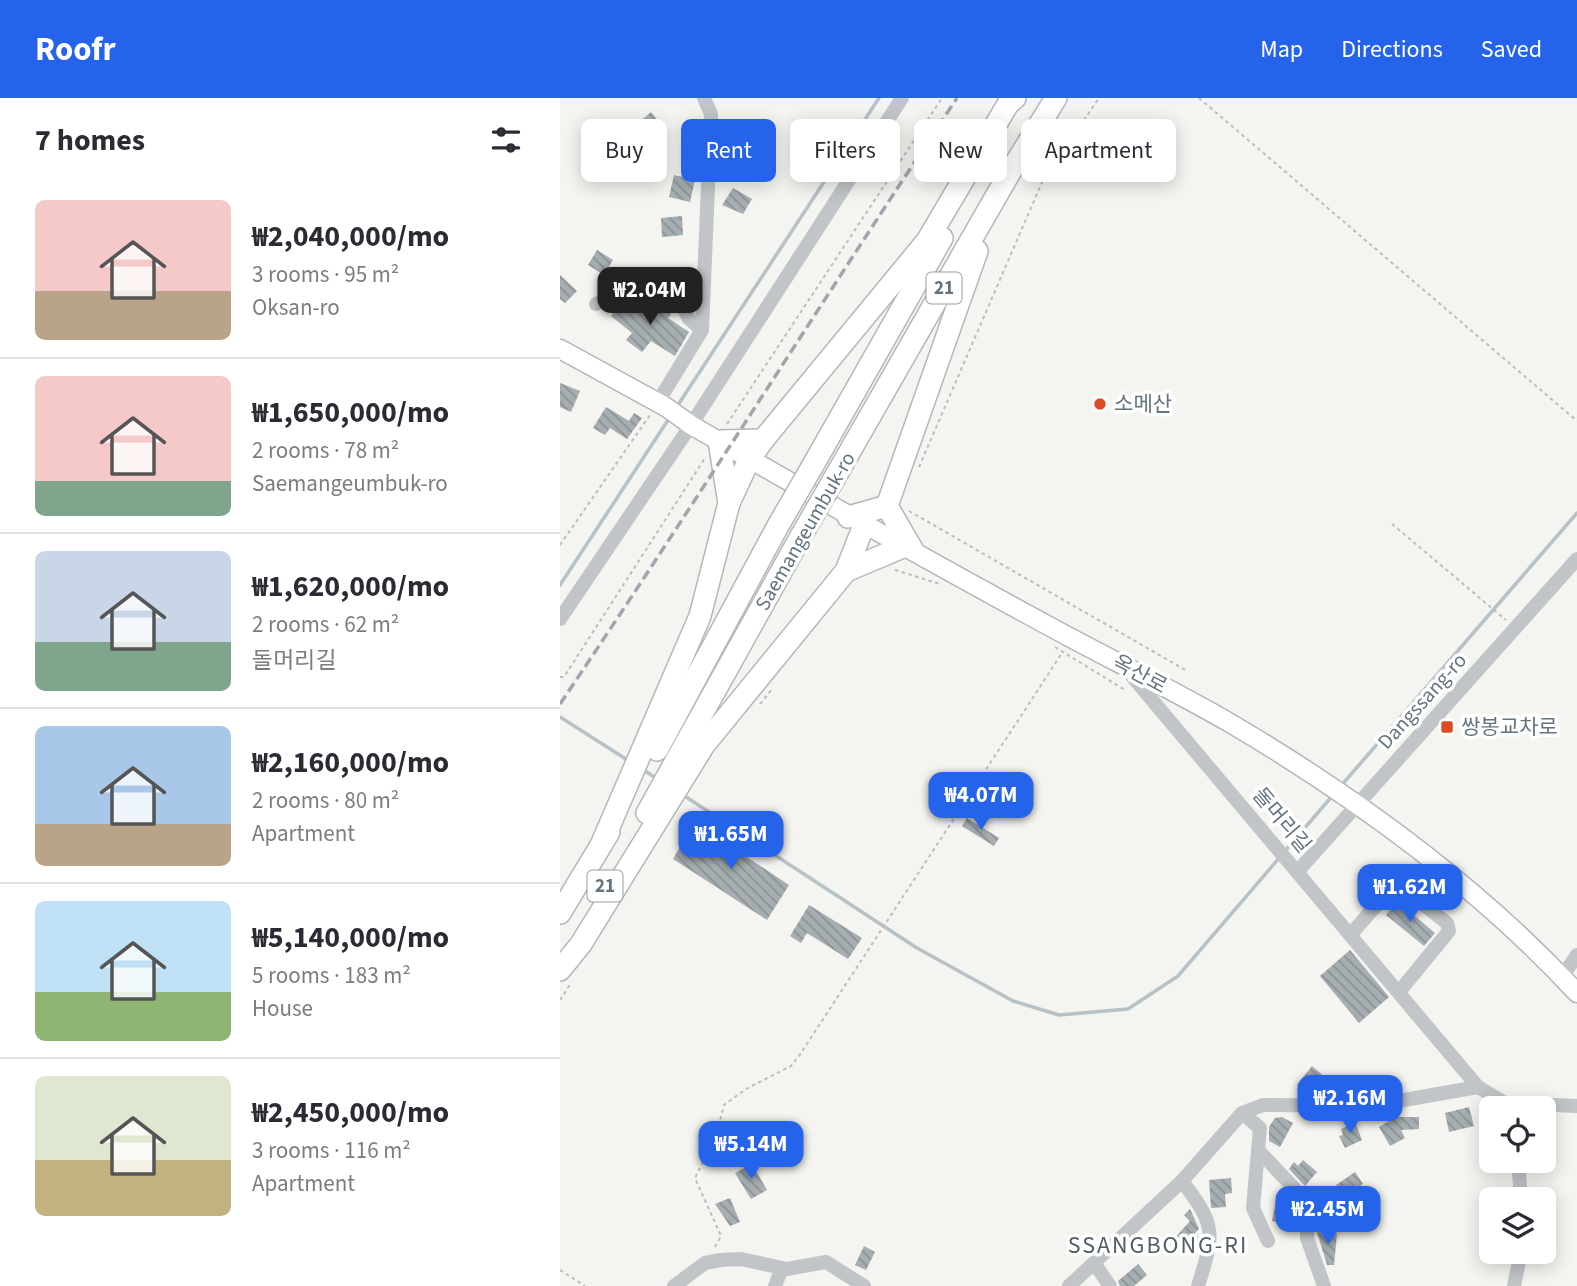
<!DOCTYPE html>
<meta charset="utf-8">
<style>
body{margin:0;font-family:"Source Sans 3","Noto Sans KR",sans-serif;background:#f2f2f3;color:#2b2b33;height:100vh;display:flex;flex-direction:column;font-size:26px;white-space:nowrap}
*{box-sizing:border-box;margin:0}
p{font-size:23px;color:#7c7c81}
.icon{flex:none;width:38px;height:38px;fill:none;stroke:currentColor;stroke-width:2;stroke-linecap:round;stroke-linejoin:round}
.map{position:relative;flex:1;overflow:hidden}
.drawer{display:flex;flex-direction:column;background:#fff;width:560px}
.drawer>*{flex:none}
.hud{position:absolute;left:21px;top:21px;width:665px;height:63px;display:flex;gap:14px}
.tools{position:absolute;left:919px;top:998px;display:grid;gap:14px}
.tools a{display:grid;place-items:center;width:77px;height:77px;border-radius:10px;background:#fff;box-shadow:0 4px 18px #0003;font-size:35px}
.price{position:absolute;translate:-50% -60px;padding:0 16px;border-radius:14px;background:#2563eb;color:#fff;font-size:23px;line-height:46px;filter:drop-shadow(0 2px 4px #0008)}
.price::after{content:'';position:absolute;left:50%;top:42px;width:21px;height:16px;margin-left:-10px;background:inherit;clip-path:polygon(0 0,100% 0,50% 100%)}
.price.selected{background:#222;color:#fff}
ul{padding:0;list-style:none}
li{display:flex;align-items:center;gap:21px;height:175px;padding:0 35px}
li+li{border-top:2px solid #e1e1e2}
li span{display:grid;place-items:center;flex:none;width:196px;height:140px;border-radius:10px;color:#555}
li>.icon{margin-inline-start:auto}
span .icon{width:84px;height:84px;fill:#fffc;stroke-width:1}
li b{font-size:30px}
h2{display:flex;justify-content:space-between;align-items:center;height:84px;padding:0 35px;font-size:30px}
.pill{padding:0 24px;border-radius:10px;background:#fff;box-shadow:0 4px 18px #0003;font-size:24px;line-height:63px}
.pill.selected{background:#2563eb;color:#fff}
header{display:flex;align-items:center;gap:42px;box-sizing:border-box;height:98px;padding:0 35px;background:#2563eb;color:#fff}
header strong{font-size:33px}
nav{display:flex;gap:38px;margin-inline-start:auto;font-size:24px}
main{display:flex;flex:1;min-height:0}
.map>svg:first-child{display:block}
.lines{fill:none;stroke-linecap:round;stroke-linejoin:round}
.stream{stroke:#b6c2c6;stroke-width:3.5}
.building{fill:url(#building-back-hatch)}
.major-casing{stroke:#b2b7ba;stroke-width:21}
.highway-casing{stroke:#b4b7ba;stroke-width:24}
.path{stroke:#bbbdbf;stroke-width:2;stroke-dasharray:3.5 3.5;stroke-linecap:butt}
.minor{stroke:#c1c5c8;stroke-width:14}
.major{stroke:#fff;stroke-width:18}
.highway{stroke:#fff;stroke-width:21}
.rail{stroke:#a0a6ab;stroke-width:3.5;stroke-dasharray:10 5;stroke-linecap:butt}
.highway-bridge-casing{stroke:#b4b7ba;stroke-width:24;stroke-linecap:butt}
.highway-bridge{stroke:#fff;stroke-width:21}
.poi-dot{fill:#de4b25;stroke:#fff;stroke-width:2.5}
.labels{text-anchor:middle;dominant-baseline:central;stroke-width:7;stroke-linejoin:round;paint-order:stroke}
.shield{fill:#fff;stroke:#929ea6;stroke-width:2}
.shield-label{font-size:19px;font-weight:bold;fill:#637480}
.poi-label{font-size:21px;fill:#637480;stroke:#fff;text-anchor:start}
.street-label{font-size:21px;fill:#637480;stroke:#fff}
.quarter-label{font-size:24px;letter-spacing:2px;fill:#515d65;stroke:#fff}
</style>
<header>
<strong>Roofr</strong>
<nav><a>Map</a><a>Directions</a><a>Saved</a></nav>
</header>
<main>
<section class="drawer">
<h2>7 homes<svg class="icon" aria-label="filters" viewBox="0 0 24 24"><path d="M4 7h16M4 17h16"/><circle cx="9" cy="7" r="2"/><circle cx="15" cy="17" r="2"/></svg></h2>
<ul>
<li><span style="background:linear-gradient(#f6c9c9 65%,#b9a48a 0)"><svg class="icon" aria-label="home" viewBox="0 0 24 24"><path d="M3 11l9-7 9 7M6 9v11h12V9"/></svg></span><div><b>₩2,040,000/mo</b><p>3 rooms · 95 m²</p><p>Oksan-ro</p></div></li>
<li><span style="background:linear-gradient(#f6c9c9 75%,#7fa58c 0)"><svg class="icon" aria-label="home" viewBox="0 0 24 24"><path d="M3 11l9-7 9 7M6 9v11h12V9"/></svg></span><div><b>₩1,650,000/mo</b><p>2 rooms · 78 m²</p><p>Saemangeumbuk-ro</p></div></li>
<li><span style="background:linear-gradient(#c9d6e8 65%,#7fa58c 0)"><svg class="icon" aria-label="home" viewBox="0 0 24 24"><path d="M3 11l9-7 9 7M6 9v11h12V9"/></svg></span><div><b>₩1,620,000/mo</b><p>2 rooms · 62 m²</p><p>돌머리길</p></div></li>
<li><span style="background:linear-gradient(#a9c7e8 70%,#b9a48a 0)"><svg class="icon" aria-label="home" viewBox="0 0 24 24"><path d="M3 11l9-7 9 7M6 9v11h12V9"/></svg></span><div><b>₩2,160,000/mo</b><p>2 rooms · 80 m²</p><p>Apartment</p></div></li>
<li><span style="background:linear-gradient(#bfe0f5 65%,#8fb573 0)"><svg class="icon" aria-label="home" viewBox="0 0 24 24"><path d="M3 11l9-7 9 7M6 9v11h12V9"/></svg></span><div><b>₩5,140,000/mo</b><p>5 rooms · 183 m²</p><p>House</p></div></li>
<li><span style="background:linear-gradient(#dfe7d0 60%,#c2b280 0)"><svg class="icon" aria-label="home" viewBox="0 0 24 24"><path d="M3 11l9-7 9 7M6 9v11h12V9"/></svg></span><div><b>₩2,450,000/mo</b><p>3 rooms · 116 m²</p><p>Apartment</p></div></li>
</ul>
</section>
<div class="map">
<svg width="1017" height="1188" viewBox="0 0 1017 1188">
<defs>
<pattern id="building-back-hatch" width="6" height="6" patternUnits="userSpaceOnUse" patternTransform="scale(1.75)"><rect width="6" height="6" fill="#a6aeb2"/><path d="M-1 5l2 2M0 0l6 6M5-1l2 2" fill="none" stroke="#8b9296"/></pattern>
</defs>
<rect width="100%" height="100%" fill="#f4f4f0"/>
<g class="lines">
<g class="stream">
<path d="M 116,310 L 319,0"/>
<path d="M 0,487 L 110,319"/>
<path d="M 0,619 L 69,663"/>
<path d="M 82,671 L 99,682"/>
<path d="M 780,689 L 1017,415"/>
<path d="M 123,697 L 357,850 L 453,903 L 499,917 L 568,911 L 618,878 L 720,759"/>
<path d="M 725,753 L 773,697"/>
</g>
</g>
<g class="building">
<path d="M 91,14 L 99,24 L 84,37 L 75,28 Z"/>
<path d="M 114,77 L 135,82 L 130,104 L 109,99 Z"/>
<path d="M 173,90 L 192,101 L 183,116 L 162,107 Z"/>
<path d="M 122,118 L 123,137 L 102,139 L 101,120 Z"/>
<path d="M 37,152 L 53,162 L 44,177 L 28,167 Z"/>
<path d="M 0,177 L 17,193 L 5,205 L 0,201 Z"/>
<path d="M 76,203 L 88,213 L 94,204 L 111,216 L 108,220 L 129,234 L 115,258 L 91,243 L 82,254 L 66,242 L 72,235 L 51,218 L 60,206 Z"/>
<path d="M 0,285 L 20,293 L 11,314 L 0,309 Z"/>
<path d="M 46,309 L 69,323 L 74,315 L 82,320 L 67,341 L 50,330 L 45,337 L 33,330 Z"/>
<path d="M 407,720 L 439,740 L 434,748 L 402,728 Z"/>
<path d="M 134,724 L 229,787 L 207,822 L 113,761 Z"/>
<path d="M 837,803 L 875,835 L 864,848 L 826,817 Z"/>
<path d="M 249,807 L 302,840 L 288,861 L 247,835 L 241,845 L 230,838 Z"/>
<path d="M 790,852 L 829,899 L 799,925 L 760,878 Z"/>
<path d="M 752,968 L 766,980 L 768,978 L 786,995 L 784,998 L 763,998 L 754,990 L 749,997 L 737,987 Z"/>
<path d="M 909,1009 L 914,1028 L 889,1034 L 885,1015 Z"/>
<path d="M 722,1019 L 733,1025 L 720,1049 L 709,1043 L 709,1029 L 715,1020 Z"/>
<path d="M 836,1019 L 859,1019 L 859,1031 L 841,1032 L 845,1040 L 830,1048 L 819,1029 Z"/>
<path d="M 795,1024 L 802,1042 L 785,1050 L 779,1038 L 783,1037 L 781,1031 Z"/>
<path d="M 743,1062 L 757,1074 L 745,1088 L 729,1071 L 734,1064 L 738,1068 Z"/>
<path d="M 192,1066 L 207,1092 L 191,1101 L 175,1075 Z"/>
<path d="M 795,1074 L 803,1086 L 784,1099 L 776,1087 Z"/>
<path d="M 671,1080 L 672,1095 L 665,1096 L 666,1109 L 651,1110 L 649,1082 Z"/>
<path d="M 170,1100 L 180,1124 L 170,1128 L 155,1106 Z"/>
<path d="M 716,1102 L 736,1106 L 731,1132 L 721,1130 L 722,1125 L 712,1123 Z"/>
<path d="M 630,1111 L 639,1131 L 635,1135 L 640,1140 L 626,1155 L 612,1143 L 630,1123 L 624,1117 Z"/>
<path d="M 757,1134 L 777,1136 L 774,1167 L 767,1167 Z"/>
<path d="M 304,1148 L 315,1154 L 306,1172 L 295,1167 Z"/>
<path d="M 578,1166 L 587,1177 L 574,1188 L 560,1188 L 558,1183 Z"/>
</g>
<g class="lines">
<defs>
<path id="major" d="M 0,251 L 106,309 L 131,327 C 257,400 383,471 511,540 C 564,568 618,595 670,625 C 797,700 917,787 1017,895"/>
<g id="highway">
<path d="M 252,369 L 382,140"/>
<path d="M 274,381 L 450,74 L 496,0"/>
<path d="M 169,405 L 189,362 L 203,342 L 367,143 L 448,6 L 455,0"/>
<path d="M 288,419 L 327,408"/>
<path d="M 352,451 L 327,408 L 417,153"/>
<path d="M 286,473 L 304,427"/>
<path d="M 97,652 L 219,426"/>
<path d="M 87,715 L 241,438"/>
<path d="M 42,745 L 140,518 L 169,405 L 159,343 L 203,342"/>
<path d="M 0,815 L 49,734"/>
<path d="M 0,872 L 21,846 L 144,647 L 286,473 L 345,448"/>
</g>
</defs>
<use href="#major" class="major-casing"/>
<use href="#highway" class="highway-casing"/>
<g class="path">
<path d="M 639,0 L 1017,323"/>
<path d="M 167,326 L 382,0"/>
<path d="M 359,369 L 483,82 L 539,0"/>
<path d="M 349,413 L 627,573"/>
<path d="M 832,426 L 946,522"/>
<path d="M 0,447 L 90,317"/>
<path d="M 335,472 L 380,486"/>
<path d="M 495,549 L 565,592"/>
<path d="M 0,579 L 4,579 L 145,360"/>
<path d="M 200,606 L 212,591"/>
<path d="M 0,902 L 11,885"/>
<path d="M 155,1149 L 161,1138 L 135,1080 L 156,1038 L 164,1007 L 186,991 L 231,968 L 239,958 L 502,555"/>
<path d="M 0,1172 L 25,1188"/>
</g>
<g class="minor">
<path d="M 36,206 C 62,191 88,190 117,197 L 129,221 L 142,232"/>
<path d="M 98,304 L 142,232 L 151,16 L 144,0"/>
<path d="M 0,521 L 131,327 L 342,0"/>
<path d="M 566,571 L 918,989 L 945,1005 L 1017,1008"/>
<path d="M 738,773 L 1017,461"/>
<path d="M 791,836 L 836,785 L 887,825 L 889,833 L 839,894"/>
<path d="M 1002,879 L 1017,857"/>
<path d="M 682,1015 L 700,1030 L 693,1110 L 708,1143"/>
<path d="M 698,1052 L 748,1105 L 747,1140 L 764,1188"/>
<path d="M 958,1062 L 961,1101"/>
<path d="M 622,1083 C 656,1128 655,1134 638,1188"/>
<path d="M 534,1165 L 550,1188"/>
<path d="M 114,1188 L 145,1165 L 161,1162 L 181,1161 L 227,1171 L 266,1164 L 304,1188"/>
<path d="M 215,1188 L 222,1170"/>
<path d="M 509,1188 L 622,1083 L 682,1015 L 703,1007 L 810,1008 L 918,989"/>
<path d="M 954,1188 L 961,1153"/>
</g>
<use href="#major" class="major"/>
<use href="#highway" class="highway"/>
<path class="rail" d="M 0,606 C 135,406 263,201 397,0"/>
<defs>
<g id="highway-bridge">
<path d="M 219,426 L 252,369"/>
<path d="M 241,438 L 274,381"/>
</g>
</defs>
<use href="#highway-bridge" class="highway-bridge-casing"/>
<use href="#highway-bridge" class="highway-bridge"/>
</g>
<g class="poi-dot">
<circle cx="540" cy="306" r="7"/>
<rect x="880" y="622" width="14" height="14" rx="3.5"/>
</g>
<g class="labels">
<g class="shield">
<rect x="366.5" y="174.5" width="35" height="31" rx="5"/>
<rect x="27.5" y="772.5" width="35" height="31" rx="5"/>
</g>
<g class="shield-label">
<text x="384" y="190">21</text>
<text x="45" y="788">21</text>
</g>
<g class="poi-label">
<text x="554" y="306">소메산</text>
<text x="901" y="629">쌍봉교차로</text>
</g>
<g class="street-label">
<text transform="translate(245 433) rotate(-60)">Saemangeumbuk-ro</text>
<text transform="translate(580 576) rotate(28)">옥산로</text>
<text transform="translate(862 603) rotate(-48)">Dangssang-ro</text>
<text transform="translate(722 722) rotate(50)">돌머리길</text>
</g>
<g class="quarter-label">
<text x="598" y="1147">SSANGBONG-RI</text>
</g>
</g>
</svg>
<div class="tools">
<a><svg class="icon" aria-label="locate" viewBox="0 0 24 24"><circle cx="12" cy="12" r="6"/><path d="M12 2v4M12 18v4M2 12h4M18 12h4"/></svg></a>
<a><svg class="icon" aria-label="layers" viewBox="0 0 24 24"><path d="M12 4l9 5-9 5-9-5zM3 14l9 5 9-5"/></svg></a>
</div>
<b class="price selected" style="left:90px;top:229px">₩2.04M</b>
<b class="price" style="left:421px;top:734px">₩4.07M</b>
<b class="price" style="left:171px;top:773px">₩1.65M</b>
<b class="price" style="left:850px;top:826px">₩1.62M</b>
<b class="price" style="left:790px;top:1037px">₩2.16M</b>
<b class="price" style="left:191px;top:1083px">₩5.14M</b>
<b class="price" style="left:768px;top:1148px">₩2.45M</b>
<div class="hud">
<a class="pill">Buy</a>
<a class="pill selected">Rent</a>
<a class="pill">Filters</a>
<a class="pill">New</a>
<a class="pill">Apartment</a>
</div>
</div>
</main>
